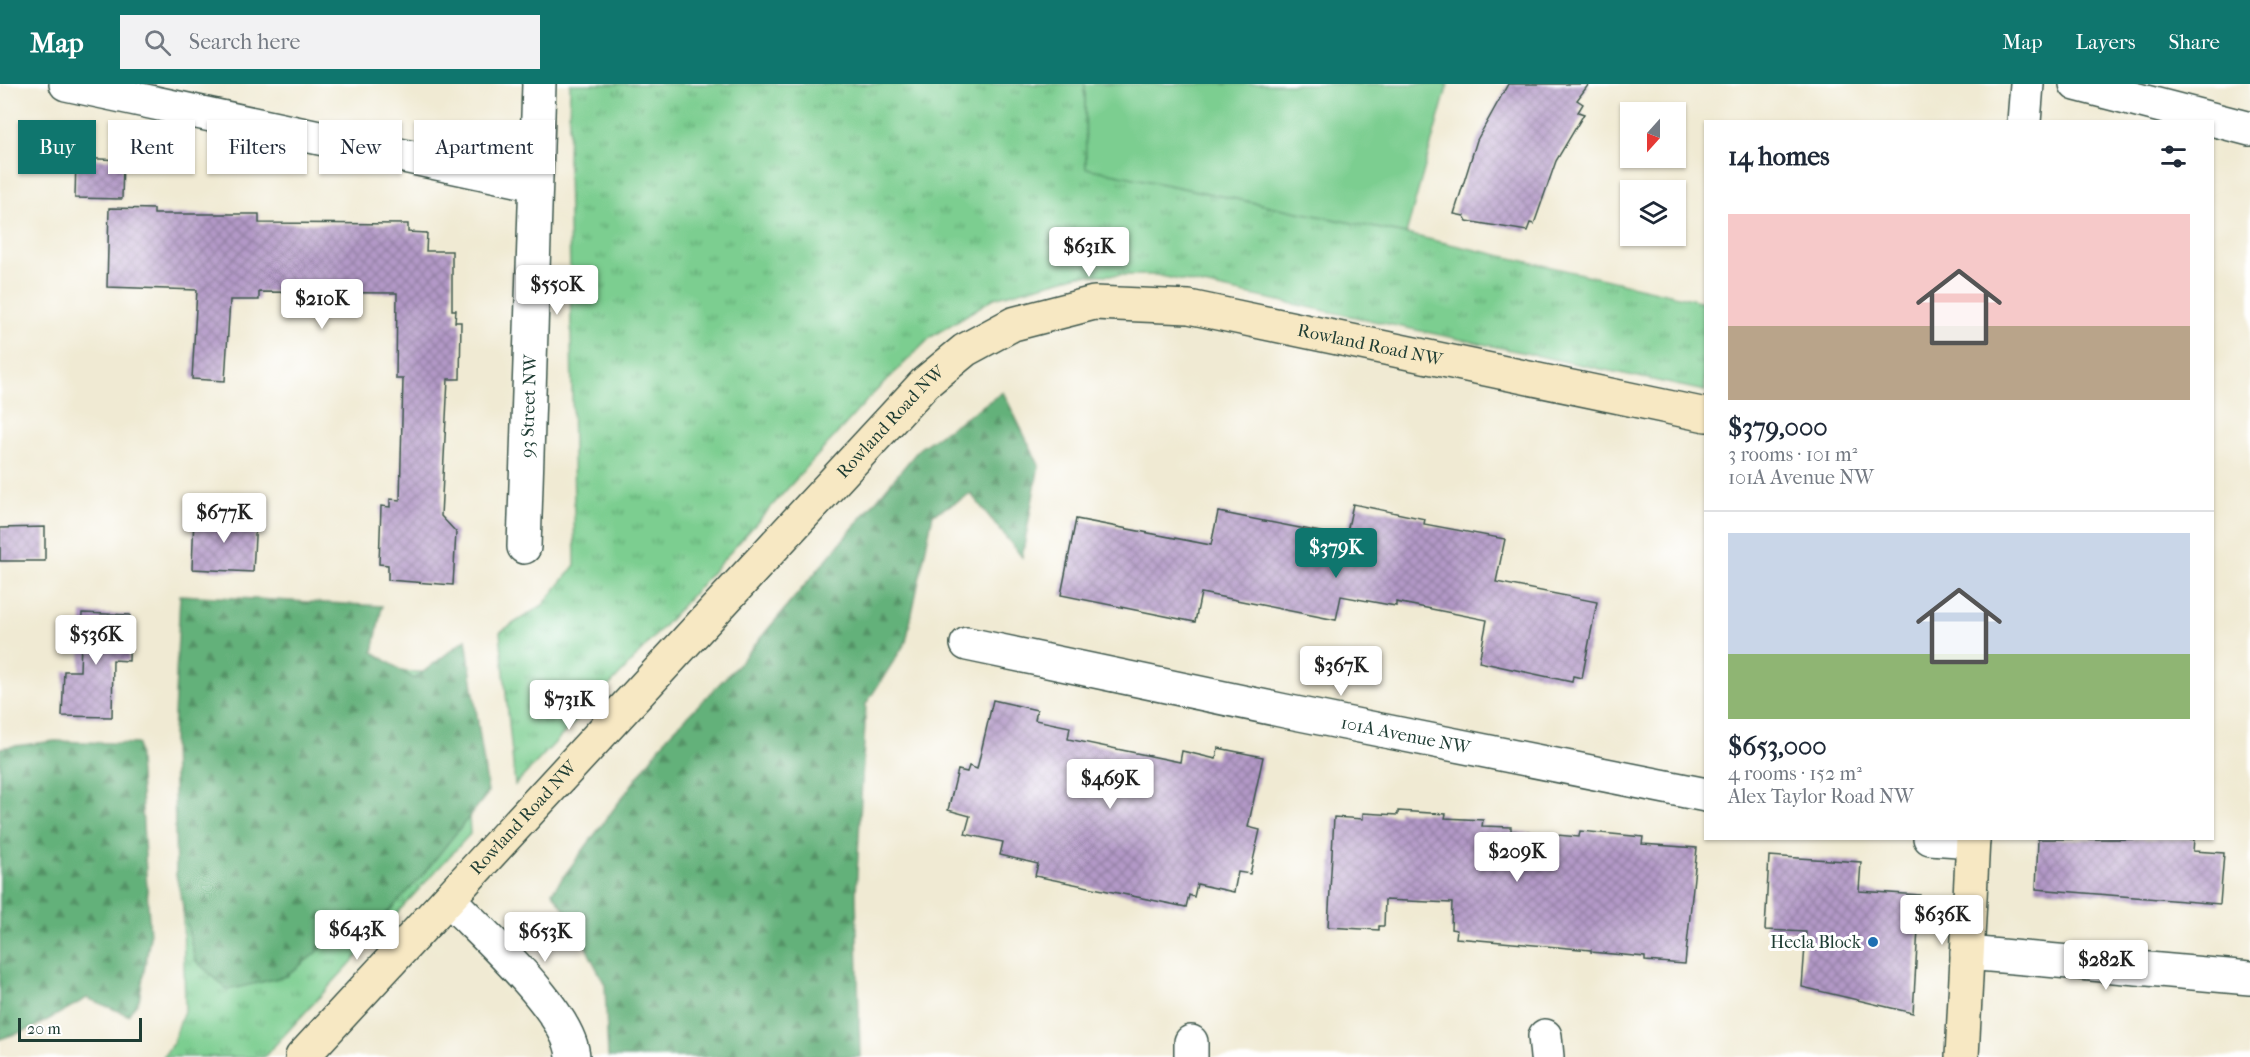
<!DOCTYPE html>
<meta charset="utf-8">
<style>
body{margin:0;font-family:"IM FELL French Canon",serif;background:#f2f2f3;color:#1f2937;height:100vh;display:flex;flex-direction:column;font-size:22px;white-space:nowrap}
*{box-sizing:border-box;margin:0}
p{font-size:20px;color:#747a83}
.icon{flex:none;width:33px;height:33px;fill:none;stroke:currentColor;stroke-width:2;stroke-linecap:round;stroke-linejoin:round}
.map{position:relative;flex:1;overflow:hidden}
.side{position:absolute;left:1704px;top:36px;width:510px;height:720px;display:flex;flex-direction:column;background:#fff;border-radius:0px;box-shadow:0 2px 4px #0004}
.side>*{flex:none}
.guide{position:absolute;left:18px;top:36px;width:570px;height:54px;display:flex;gap:12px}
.needle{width:39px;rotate:201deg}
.fabs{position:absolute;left:1620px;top:18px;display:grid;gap:12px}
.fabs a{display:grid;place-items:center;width:66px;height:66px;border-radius:0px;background:#fff;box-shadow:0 2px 4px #0004;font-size:30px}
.scale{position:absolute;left:18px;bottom:15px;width:124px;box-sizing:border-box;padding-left:6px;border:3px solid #1f3d34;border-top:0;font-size:16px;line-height:21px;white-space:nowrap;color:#1f3d34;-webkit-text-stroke:4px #fff;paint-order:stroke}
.price{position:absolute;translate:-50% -51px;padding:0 14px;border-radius:6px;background:#fff;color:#222;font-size:20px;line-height:39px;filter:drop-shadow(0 2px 3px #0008)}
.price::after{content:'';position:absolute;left:50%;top:36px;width:18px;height:14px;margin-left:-9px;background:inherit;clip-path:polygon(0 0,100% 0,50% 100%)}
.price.on{background:#0f766e;color:#fff}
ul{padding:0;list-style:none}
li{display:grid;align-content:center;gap:12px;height:318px;padding:0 24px}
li+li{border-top:2px solid #e0e1e3}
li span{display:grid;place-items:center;height:186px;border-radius:0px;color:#555}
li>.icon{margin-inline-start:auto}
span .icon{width:108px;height:108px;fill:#fffc;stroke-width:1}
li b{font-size:26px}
h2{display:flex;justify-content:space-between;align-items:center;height:72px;padding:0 24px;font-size:26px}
.tag{padding:0 21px;border-radius:0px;background:#fff;box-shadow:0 2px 4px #0004;font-size:21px;line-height:54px}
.tag.on{background:#0f766e;color:#fff}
header{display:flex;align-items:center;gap:36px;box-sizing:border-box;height:84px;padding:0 30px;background:#0f766e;color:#fff}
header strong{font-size:28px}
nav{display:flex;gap:33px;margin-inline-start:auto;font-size:21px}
.search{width:420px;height:54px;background:#f2f2f3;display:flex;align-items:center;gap:15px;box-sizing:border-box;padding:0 21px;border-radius:0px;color:#747a83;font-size:22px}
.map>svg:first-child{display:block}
.grass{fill:url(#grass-tufts);stroke:#4d8662;stroke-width:1.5}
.forest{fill:url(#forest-firs);stroke:#427757;stroke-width:1.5}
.green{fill:#7bce90;stroke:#4d8662;stroke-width:1.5}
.building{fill:url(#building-cross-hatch)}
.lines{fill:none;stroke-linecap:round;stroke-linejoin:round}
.minor-casing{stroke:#3e574c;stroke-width:36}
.tertiary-casing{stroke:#3e574c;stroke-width:36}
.secondary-casing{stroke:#3e574c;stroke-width:36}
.minor{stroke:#fff;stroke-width:33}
.tertiary{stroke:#fff;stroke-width:33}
.secondary{stroke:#f7e8c3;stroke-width:33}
.poi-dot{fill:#1f6fb2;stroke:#fff;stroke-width:2}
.labels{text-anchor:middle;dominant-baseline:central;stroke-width:6;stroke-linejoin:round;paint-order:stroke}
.street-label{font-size:18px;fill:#1f3d34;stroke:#fff}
.poi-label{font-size:18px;fill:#1f3d34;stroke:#fff;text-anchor:end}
</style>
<header>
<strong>Map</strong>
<div class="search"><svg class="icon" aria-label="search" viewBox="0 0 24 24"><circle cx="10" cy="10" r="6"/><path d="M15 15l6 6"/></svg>Search here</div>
<nav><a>Map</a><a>Layers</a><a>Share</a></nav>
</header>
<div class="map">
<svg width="2250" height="973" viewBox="0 0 2250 973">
<defs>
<pattern id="grass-tufts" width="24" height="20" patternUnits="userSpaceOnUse" patternTransform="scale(1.5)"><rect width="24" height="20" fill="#7bce90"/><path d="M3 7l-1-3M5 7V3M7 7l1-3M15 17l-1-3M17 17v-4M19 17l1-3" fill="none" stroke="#64a876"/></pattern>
<pattern id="forest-firs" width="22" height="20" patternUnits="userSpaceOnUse" patternTransform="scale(1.5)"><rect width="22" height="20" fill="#64b17a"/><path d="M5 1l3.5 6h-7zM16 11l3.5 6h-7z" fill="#529165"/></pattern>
<pattern id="building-cross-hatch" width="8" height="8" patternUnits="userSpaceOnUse" patternTransform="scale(1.5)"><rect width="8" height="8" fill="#b399c7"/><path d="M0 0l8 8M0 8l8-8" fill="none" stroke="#917ea2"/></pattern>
</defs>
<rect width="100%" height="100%" fill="#fff"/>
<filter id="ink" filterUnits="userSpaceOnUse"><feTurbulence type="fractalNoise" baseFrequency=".0167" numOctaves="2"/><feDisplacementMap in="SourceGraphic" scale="12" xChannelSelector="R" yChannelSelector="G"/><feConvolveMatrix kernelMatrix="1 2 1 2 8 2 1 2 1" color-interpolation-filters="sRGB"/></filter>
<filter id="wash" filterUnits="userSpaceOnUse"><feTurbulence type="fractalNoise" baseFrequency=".008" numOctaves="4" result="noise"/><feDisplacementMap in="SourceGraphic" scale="24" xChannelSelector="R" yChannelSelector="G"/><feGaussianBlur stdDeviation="1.35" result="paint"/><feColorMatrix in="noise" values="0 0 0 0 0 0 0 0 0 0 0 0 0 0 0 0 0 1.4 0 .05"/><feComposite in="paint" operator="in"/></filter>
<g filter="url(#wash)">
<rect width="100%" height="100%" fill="#f0ead3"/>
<g class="grass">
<path d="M 570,0 L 1085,0 L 1086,84 L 1406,150 L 1705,218 L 1705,307 L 1156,191 L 1079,191 L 994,214 L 931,253 L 870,313 L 625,585 L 515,701 L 500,548 L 543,521 L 575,481 L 568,78 Z"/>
<path d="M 178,582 L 461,589 L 470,750 L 264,973 L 163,973 L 173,959 L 185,924 Z"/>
</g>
<g class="forest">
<path d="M 1003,308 L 1039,381 L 1022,473 L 971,410 L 933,430 L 906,558 L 866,620 L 856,809 L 860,973 L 608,973 L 605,901 L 572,836 L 552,808 L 668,652 L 737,582 L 920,364 Z"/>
<path d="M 180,511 L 382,522 L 373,568 L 414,595 L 466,555 L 488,709 L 421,793 L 378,839 L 348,843 L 287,892 L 228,906 L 195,876 L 176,791 L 173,653 Z"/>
<path d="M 55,657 L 138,660 L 150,853 L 139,916 L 128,931 L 87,914 L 33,944 L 0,955 L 0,664 Z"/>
</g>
<path class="green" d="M 1085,0 L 1448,0 L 1406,150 L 1086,84 Z"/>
<g id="blocks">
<g class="building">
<path d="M 1508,0 L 1589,0 L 1577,16 L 1583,20 L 1578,28 L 1584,30 L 1556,77 L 1534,140 L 1530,139 L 1527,147 L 1467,137 L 1464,132 L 1454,130 L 1477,56 Z"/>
<path d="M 76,74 L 123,76 L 122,115 L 75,114 Z"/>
<path d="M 109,124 L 154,125 L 154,130 L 259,130 L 259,139 L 408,140 L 408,148 L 427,149 L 426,167 L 452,167 L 452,226 L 456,226 L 455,238 L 461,238 L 460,295 L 448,295 L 441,432 L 456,448 L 453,501 L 388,496 L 388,481 L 379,480 L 381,422 L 390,423 L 390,415 L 400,416 L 403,295 L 396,295 L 397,209 L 259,208 L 259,216 L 230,216 L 225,297 L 192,295 L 197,206 L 107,203 Z"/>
<path d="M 1353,420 L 1425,435 L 1424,440 L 1505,455 L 1496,498 L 1597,518 L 1582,594 L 1573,592 L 1572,598 L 1479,578 L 1487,536 L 1396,518 L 1396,522 L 1341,512 L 1336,536 L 1201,509 L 1195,538 L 1061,511 L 1076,435 L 1211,461 L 1218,428 L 1346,453 Z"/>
<path d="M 194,432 L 256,435 L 253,488 L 192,485 Z"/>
<path d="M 45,443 L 45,477 L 0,477 L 0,444 Z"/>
<path d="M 82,529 L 130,531 L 129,577 L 113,576 L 112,633 L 62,632 L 64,587 L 80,587 Z"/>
<path d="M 993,616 L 1037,626 L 1035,636 L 1070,643 L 1068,655 L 1180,678 L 1182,667 L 1216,675 L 1218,664 L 1263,673 L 1248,743 L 1260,746 L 1250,790 L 1238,788 L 1234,808 L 1197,800 L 1194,813 L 1189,811 L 1186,823 L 1035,792 L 1038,780 L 1000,771 L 1003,758 L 965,750 L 970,732 L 948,726 L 958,686 L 967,688 L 969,682 L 977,685 Z"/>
<path d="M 1398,727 L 1446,730 L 1445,734 L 1483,736 L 1482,742 L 1511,743 L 1511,747 L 1579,753 L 1580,747 L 1643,753 L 1642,760 L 1697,764 L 1685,880 L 1645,877 L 1645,873 L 1591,868 L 1591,866 L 1456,854 L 1457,846 L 1451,845 L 1452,819 L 1385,816 L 1384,842 L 1379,842 L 1379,846 L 1328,843 L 1334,733 L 1363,735 L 1363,729 L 1398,731 Z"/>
<path d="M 2038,755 L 2194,755 L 2193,767 L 2224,769 L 2220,820 L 2036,805 Z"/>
<path d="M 1769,772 L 1861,778 L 1859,807 L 1920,811 L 1913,929 L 1802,903 L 1806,848 L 1765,846 Z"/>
</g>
</g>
</g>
<g filter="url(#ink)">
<use href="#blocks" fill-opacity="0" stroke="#3e574c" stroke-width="1.5"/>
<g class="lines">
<defs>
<g id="minor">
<path d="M 66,0 L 535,100"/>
<path id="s1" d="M 524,463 L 539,0"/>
<path id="s2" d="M 967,560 L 1285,627 L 1706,711"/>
<path d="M 1930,754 L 1973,757"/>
<path d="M 1967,869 L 2250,894"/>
<path d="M 1545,952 L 1547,973"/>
<path d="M 1191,973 L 1191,958"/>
</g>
<g id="tertiary">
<path d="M 2076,0 L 2250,45"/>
<path d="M 2024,38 L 2027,0"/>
<path d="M 449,815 C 481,849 571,928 573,973"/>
</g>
<g id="secondary">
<path id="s3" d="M 302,973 L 925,299 L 965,266 L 1013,240 L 1094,219 L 1189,223 L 1706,331"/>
<path d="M 1962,973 L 1973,754"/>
</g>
</defs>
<use href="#minor" class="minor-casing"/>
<use href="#tertiary" class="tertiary-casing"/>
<use href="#secondary" class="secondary-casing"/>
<use href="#minor" class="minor"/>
<use href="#tertiary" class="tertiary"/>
<use href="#secondary" class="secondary"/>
</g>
</g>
<circle class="poi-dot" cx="1873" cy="858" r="6"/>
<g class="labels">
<g class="street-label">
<text stroke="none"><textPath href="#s3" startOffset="1388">Rowland Road NW</textPath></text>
<text stroke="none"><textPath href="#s1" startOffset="141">93 Street NW</textPath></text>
<text stroke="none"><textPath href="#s3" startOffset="866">Rowland Road NW</textPath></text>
<text stroke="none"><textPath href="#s2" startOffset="448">101A Avenue NW</textPath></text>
<text stroke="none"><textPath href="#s3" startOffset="326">Rowland Road NW</textPath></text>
</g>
<g class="poi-label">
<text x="1861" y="858">Hecla Block</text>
</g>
</g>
</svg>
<div class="fabs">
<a><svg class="needle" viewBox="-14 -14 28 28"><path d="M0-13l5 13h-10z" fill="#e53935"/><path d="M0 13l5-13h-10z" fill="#747a83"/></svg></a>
<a><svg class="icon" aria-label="layers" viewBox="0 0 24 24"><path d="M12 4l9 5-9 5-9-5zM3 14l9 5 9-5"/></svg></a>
</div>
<div class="scale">20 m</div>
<b class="price" style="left:1089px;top:194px">$631K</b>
<b class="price" style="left:557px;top:232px">$550K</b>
<b class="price" style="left:322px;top:246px">$210K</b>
<b class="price" style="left:224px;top:460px">$677K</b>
<b class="price on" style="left:1336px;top:495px">$379K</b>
<b class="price" style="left:96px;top:582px">$536K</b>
<b class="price" style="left:1341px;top:613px">$367K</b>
<b class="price" style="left:569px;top:647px">$731K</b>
<b class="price" style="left:1110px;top:726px">$469K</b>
<b class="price" style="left:1517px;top:799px">$209K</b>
<b class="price" style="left:1942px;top:862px">$636K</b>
<b class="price" style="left:357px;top:877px">$643K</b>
<b class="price" style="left:545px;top:879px">$653K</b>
<b class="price" style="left:2106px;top:907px">$282K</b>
<div class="guide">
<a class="tag on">Buy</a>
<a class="tag">Rent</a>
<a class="tag">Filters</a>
<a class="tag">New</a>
<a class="tag">Apartment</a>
</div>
<section class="side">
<h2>14 homes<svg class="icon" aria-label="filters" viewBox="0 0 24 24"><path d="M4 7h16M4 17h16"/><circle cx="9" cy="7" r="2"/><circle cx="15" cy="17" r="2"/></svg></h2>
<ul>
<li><span style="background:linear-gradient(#f6c9c9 60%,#b9a48a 0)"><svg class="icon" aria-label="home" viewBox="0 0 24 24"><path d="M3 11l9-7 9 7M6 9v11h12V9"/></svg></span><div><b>$379,000</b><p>3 rooms · 101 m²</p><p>101A Avenue NW</p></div></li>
<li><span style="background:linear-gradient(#c9d6e8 65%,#8fb573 0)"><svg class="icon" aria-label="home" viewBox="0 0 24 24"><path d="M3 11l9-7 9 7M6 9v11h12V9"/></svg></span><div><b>$653,000</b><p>4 rooms · 152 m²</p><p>Alex Taylor Road NW</p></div></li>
</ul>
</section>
</div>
